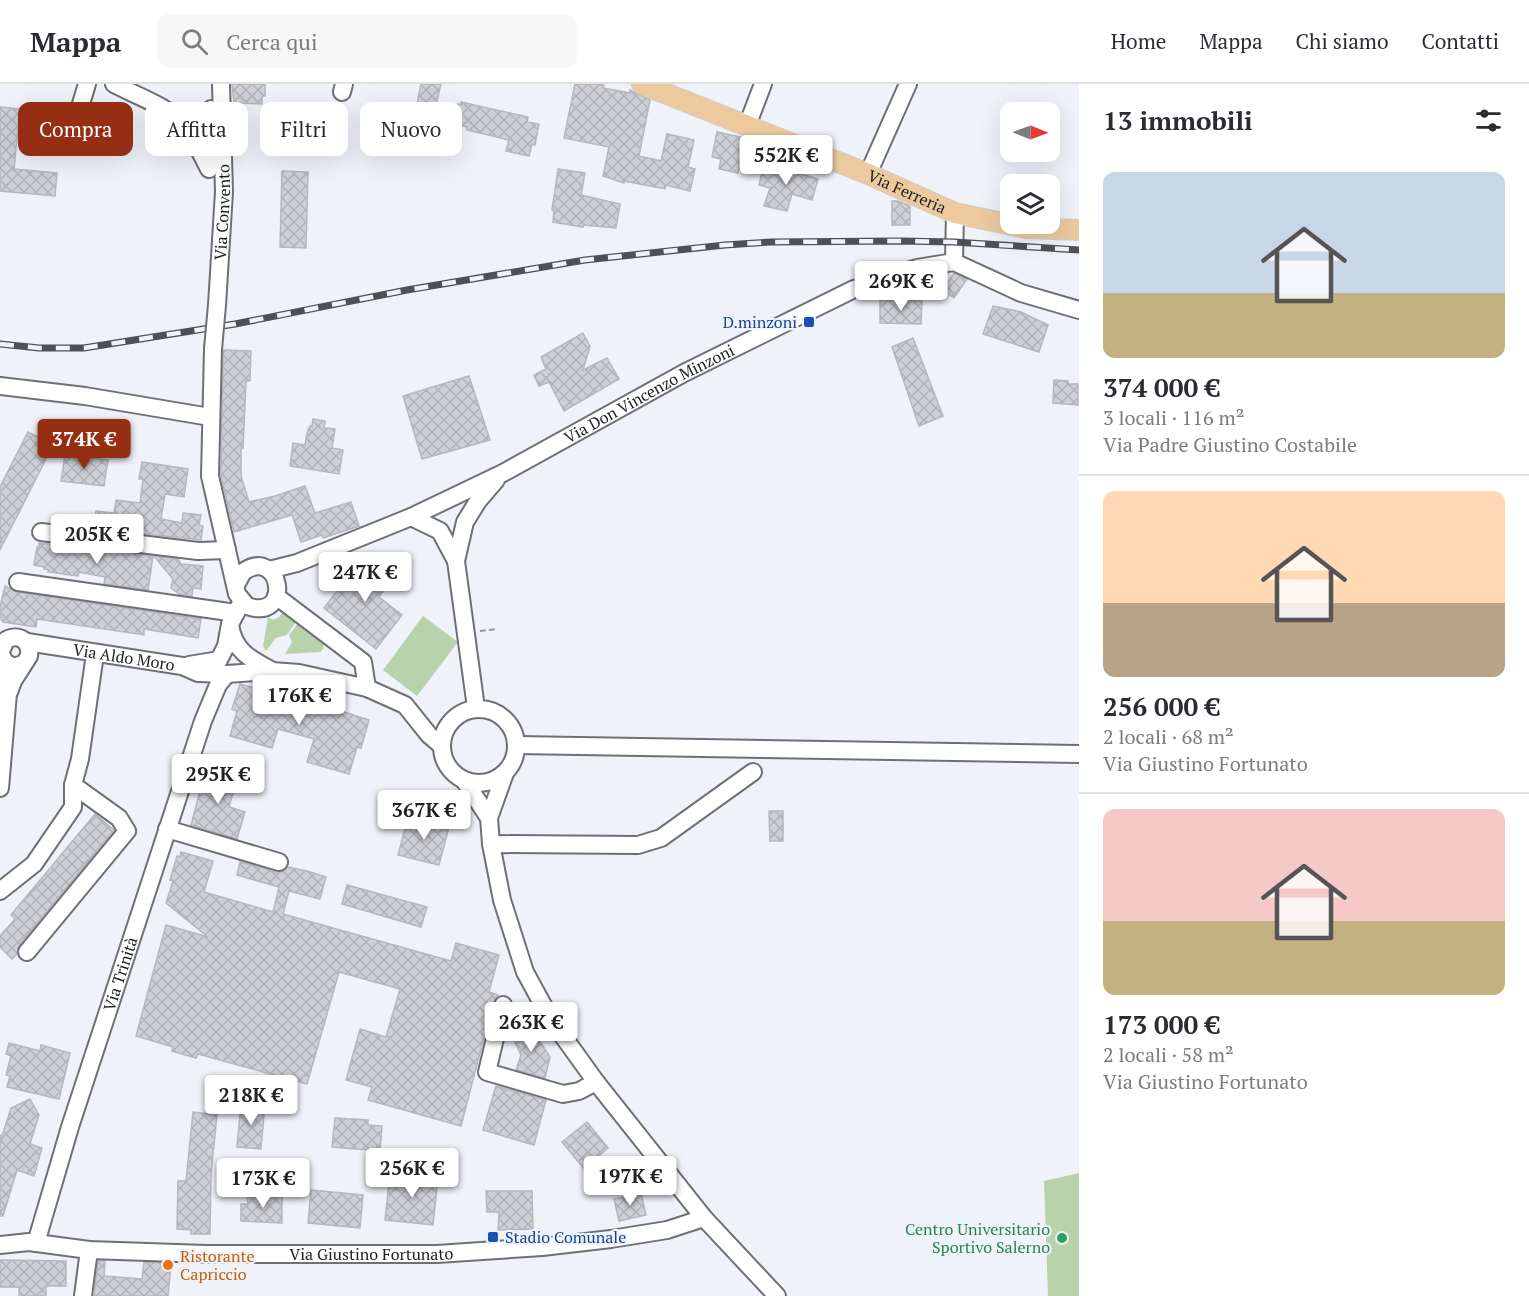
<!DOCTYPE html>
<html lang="it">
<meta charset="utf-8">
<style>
body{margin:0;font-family:"PT Serif",serif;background:#f7f7f7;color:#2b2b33;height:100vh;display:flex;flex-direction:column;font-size:22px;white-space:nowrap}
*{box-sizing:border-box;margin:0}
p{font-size:20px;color:#7c7c81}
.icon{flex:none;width:33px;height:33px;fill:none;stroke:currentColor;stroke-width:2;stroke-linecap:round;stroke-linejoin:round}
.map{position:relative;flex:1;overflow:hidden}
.sheet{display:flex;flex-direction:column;background:#fff;width:450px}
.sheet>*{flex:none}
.banner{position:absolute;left:18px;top:18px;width:570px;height:54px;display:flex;gap:12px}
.needle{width:39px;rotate:91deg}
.fabs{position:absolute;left:1000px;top:18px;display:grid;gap:12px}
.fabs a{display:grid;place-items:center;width:60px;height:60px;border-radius:12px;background:#fff;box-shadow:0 6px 24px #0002;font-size:30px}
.price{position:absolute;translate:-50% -51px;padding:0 14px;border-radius:6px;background:#fff;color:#222;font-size:20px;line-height:39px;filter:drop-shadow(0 2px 3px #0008)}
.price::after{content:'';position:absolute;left:50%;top:36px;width:18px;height:14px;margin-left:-9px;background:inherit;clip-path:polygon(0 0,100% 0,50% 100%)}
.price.on{background:#962e13;color:#fff}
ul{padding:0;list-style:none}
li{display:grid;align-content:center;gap:12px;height:318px;padding:0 24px}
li+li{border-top:2px solid #e1e1e2}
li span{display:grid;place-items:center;height:186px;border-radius:12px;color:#555}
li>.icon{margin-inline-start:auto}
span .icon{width:108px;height:108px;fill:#fffc;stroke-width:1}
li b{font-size:26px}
h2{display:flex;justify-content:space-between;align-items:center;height:72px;padding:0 24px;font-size:26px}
.chip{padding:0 21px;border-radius:12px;background:#fff;box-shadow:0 6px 24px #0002;font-size:21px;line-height:54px}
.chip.on{background:#962e13;color:#fff}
header{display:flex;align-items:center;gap:36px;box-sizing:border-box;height:84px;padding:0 30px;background:#fff;border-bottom:2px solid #e1e1e2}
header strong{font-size:28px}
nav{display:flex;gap:33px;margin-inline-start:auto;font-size:21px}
.search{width:420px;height:54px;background:#f7f7f7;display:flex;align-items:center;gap:15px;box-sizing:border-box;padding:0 21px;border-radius:12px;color:#7c7c81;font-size:22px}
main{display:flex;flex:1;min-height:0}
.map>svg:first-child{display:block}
.green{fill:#b8d3ab}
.building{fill:url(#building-cross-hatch);stroke:#b5b7bd;stroke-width:1.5}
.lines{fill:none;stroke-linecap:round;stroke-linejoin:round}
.minor-casing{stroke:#6e7075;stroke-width:20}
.major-casing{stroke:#cdcdce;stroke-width:22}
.path{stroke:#96979c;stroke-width:2;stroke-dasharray:6 3;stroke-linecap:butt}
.minor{stroke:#fff;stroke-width:16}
.major{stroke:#ecca9e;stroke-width:20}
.rail-casing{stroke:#4f5053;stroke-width:7}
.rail{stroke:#f0f2f9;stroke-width:4.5;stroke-dasharray:14;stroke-linecap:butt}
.minor-bridge-casing{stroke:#6e7075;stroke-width:20;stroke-linecap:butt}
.minor-bridge{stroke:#fff;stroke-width:16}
.transit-dot{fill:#1a4fb4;stroke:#f0f2f9;stroke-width:2}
.leisure-dot{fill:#2e9e5b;stroke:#f0f2f9;stroke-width:2}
.food-dot{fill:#e8710a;stroke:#f0f2f9;stroke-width:2}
.labels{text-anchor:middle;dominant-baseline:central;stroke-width:4.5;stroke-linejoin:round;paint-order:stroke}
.street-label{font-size:16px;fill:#1c1d1f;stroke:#f0f2f9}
.transit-label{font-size:16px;fill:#164399;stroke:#f0f2f9;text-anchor:end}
.leisure-label{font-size:16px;fill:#27864d;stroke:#f0f2f9;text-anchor:end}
.food-label{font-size:16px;fill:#c56008;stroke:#f0f2f9;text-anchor:start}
</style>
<header>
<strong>Mappa</strong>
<div class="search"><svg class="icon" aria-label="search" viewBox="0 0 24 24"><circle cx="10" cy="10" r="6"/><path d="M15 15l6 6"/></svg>Cerca qui</div>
<nav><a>Home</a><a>Mappa</a><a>Chi siamo</a><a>Contatti</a></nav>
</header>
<main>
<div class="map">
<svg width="1079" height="1212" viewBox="0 0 1079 1212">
<defs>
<pattern id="building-cross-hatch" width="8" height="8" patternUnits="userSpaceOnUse" patternTransform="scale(1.5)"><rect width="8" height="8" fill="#ced0d6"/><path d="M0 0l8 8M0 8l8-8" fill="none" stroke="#b0b2b7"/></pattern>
</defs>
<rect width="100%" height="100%" fill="#f0f2f9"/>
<g class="green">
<path d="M 283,528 L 295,539 L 287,551 L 276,554 L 266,567 L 263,562 L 268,533 L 273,536 L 279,533 Z"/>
<path d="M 423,532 L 458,558 L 417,612 L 383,586 Z"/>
<path d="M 299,538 L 324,559 L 323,565 L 320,568 L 285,570 L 292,558 L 289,551 Z"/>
<path d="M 1079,1089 L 1079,1212 L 1048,1212 L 1044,1097 Z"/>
</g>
<g class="building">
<path d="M 232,0 L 265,0 L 265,12 L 262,12 L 262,20 L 234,19 Z"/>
<path d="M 421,0 L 441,0 L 434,29 L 416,25 Z"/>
<path d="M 575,0 L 604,0 L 603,4 L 630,9 L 630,6 L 650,16 L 639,72 L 661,77 L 667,50 L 694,56 L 688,83 L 695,85 L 690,107 L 666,101 L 665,105 L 624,97 L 624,99 L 603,92 L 609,63 L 564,54 Z"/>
<path d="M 461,18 L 528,33 L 527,38 L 539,40 L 535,61 L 532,60 L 529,72 L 506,67 L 509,56 L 467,46 L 467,43 L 453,40 L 458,20 L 461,21 Z"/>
<path d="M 0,23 L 20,25 L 14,85 L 57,89 L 55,112 L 0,107 Z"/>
<path d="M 717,48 L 746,54 L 738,89 L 719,85 L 721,75 L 712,73 Z"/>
<path d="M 764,79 L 818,95 L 812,116 L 792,110 L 787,127 L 764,122 L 770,104 L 759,101 Z"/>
<path d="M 558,85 L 585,89 L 581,111 L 620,120 L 616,144 L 583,141 L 583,143 L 553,138 L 554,126 L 552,126 Z"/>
<path d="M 282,87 L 308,88 L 306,164 L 280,163 Z"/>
<path d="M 892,117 L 898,117 L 910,122 L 910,141 L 892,141 Z"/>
<path d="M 954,189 L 967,195 L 954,214 L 943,206 Z"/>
<path d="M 880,216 L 922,217 L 921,240 L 880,239 Z"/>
<path d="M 993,222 L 1021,228 L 1048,241 L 1039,268 L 983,250 Z"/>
<path d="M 583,249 L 590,262 L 583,286 L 607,274 L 619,295 L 564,327 L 549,298 L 539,302 L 534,291 L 546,285 L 541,273 Z"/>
<path d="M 913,254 L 943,332 L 919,342 L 892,263 Z"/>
<path d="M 223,266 L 251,267 L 250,297 L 246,297 L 243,364 L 241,364 L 241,392 L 249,418 L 275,412 L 305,402 L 315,429 L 351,418 L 359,442 L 323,454 L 322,451 L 301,458 L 292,431 L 234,448 L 221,391 Z"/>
<path d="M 469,292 L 490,356 L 422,375 L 403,312 Z"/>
<path d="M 1054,296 L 1068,297 L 1068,300 L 1078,300 L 1078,321 L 1053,319 Z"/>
<path d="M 313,335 L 325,337 L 324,344 L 335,345 L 332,364 L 343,366 L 339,390 L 290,382 L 293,359 L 305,361 L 307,349 L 310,342 L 312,342 Z"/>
<path d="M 28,348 L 53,361 L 0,466 L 0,403 Z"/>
<path d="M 65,371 L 108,376 L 104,402 L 61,397 Z"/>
<path d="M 142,378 L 188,385 L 184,413 L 165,410 L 161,435 L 182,439 L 183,429 L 201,431 L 199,441 L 203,442 L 201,456 L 93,444 L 96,427 L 114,429 L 116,416 L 140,419 L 143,395 L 139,395 Z"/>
<path d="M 39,459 L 153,472 L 148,506 L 104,500 L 105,493 L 79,488 L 78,492 L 48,488 L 49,486 L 44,485 L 44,483 L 34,481 L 37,463 L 39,463 Z"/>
<path d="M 154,472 L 178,475 L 181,480 L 203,482 L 201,505 L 193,504 L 192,512 L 179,510 L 171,504 L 173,495 Z"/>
<path d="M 363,472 L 392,494 L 379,513 L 402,531 L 376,565 L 324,524 Z"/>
<path d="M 5,502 L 17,508 L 201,535 L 198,554 L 144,545 L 144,551 L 37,535 L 36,543 L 3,538 L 0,533 L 0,523 Z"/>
<path d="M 240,600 L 266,607 L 267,605 L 318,623 L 319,620 L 369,636 L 361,664 L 357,663 L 349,690 L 307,678 L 314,655 L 278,645 L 272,664 L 230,652 L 237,627 L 232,625 Z"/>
<path d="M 206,684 L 238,692 L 229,723 L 245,728 L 237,755 L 191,741 Z"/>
<path d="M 769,727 L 783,727 L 783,757 L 770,757 Z"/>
<path d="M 95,730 L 114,746 L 19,861 L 17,870 L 12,875 L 0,863 L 0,852 L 15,835 L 11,831 Z"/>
<path d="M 408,733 L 449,743 L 439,781 L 398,771 Z"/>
<path d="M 181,768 L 213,777 L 204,808 L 273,828 L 279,803 L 237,791 L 240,778 L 277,788 L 282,788 L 288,783 L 307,787 L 326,793 L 320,815 L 289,807 L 283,830 L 451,877 L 456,859 L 499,871 L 489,908 L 498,911 L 493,919 L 461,1042 L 368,1016 L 372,1003 L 346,996 L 360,945 L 386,953 L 400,905 L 339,888 L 307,1000 L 198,970 L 196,974 L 172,967 L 173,963 L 136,952 L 166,841 L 208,853 L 166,819 L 173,797 L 170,796 L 177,772 L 180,773 Z"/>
<path d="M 347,801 L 427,823 L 421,843 L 342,820 Z"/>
<path d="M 519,942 L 533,947 L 550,973 L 545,994 L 516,986 L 521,971 L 514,957 Z"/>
<path d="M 9,959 L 40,967 L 41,961 L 70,969 L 59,1015 L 7,1003 L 10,992 L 6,991 L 11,972 L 6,970 Z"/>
<path d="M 496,1002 L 546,1016 L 534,1061 L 483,1046 Z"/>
<path d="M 30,1015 L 39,1031 L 30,1060 L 42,1064 L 34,1092 L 17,1086 L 3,1132 L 0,1132 L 0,1051 L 2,1052 L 11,1024 Z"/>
<path d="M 241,1018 L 265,1020 L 261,1065 L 237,1063 Z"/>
<path d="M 193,1028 L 217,1031 L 211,1090 L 210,1150 L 191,1150 L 191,1146 L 177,1145 L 178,1097 L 186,1097 Z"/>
<path d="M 335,1034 L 368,1036 L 368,1041 L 382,1042 L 380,1067 L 332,1063 Z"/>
<path d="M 587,1038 L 608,1064 L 595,1075 L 602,1084 L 591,1093 L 562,1058 Z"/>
<path d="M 390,1090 L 438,1094 L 433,1141 L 385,1136 Z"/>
<path d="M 311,1106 L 363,1111 L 360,1144 L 308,1139 Z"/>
<path d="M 486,1107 L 532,1107 L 533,1145 L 498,1146 L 499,1128 L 487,1128 Z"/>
<path d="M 641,1110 L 646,1131 L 619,1137 L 614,1115 Z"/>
<path d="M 247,1112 L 282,1112 L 282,1139 L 241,1137 L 241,1120 L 248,1120 Z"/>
<path d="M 0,1176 L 66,1177 L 66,1202 L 46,1202 L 46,1212 L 19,1212 L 19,1203 L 0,1203 Z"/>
<path d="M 98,1177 L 105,1177 L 104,1192 L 142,1195 L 144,1178 L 171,1179 L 168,1212 L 94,1212 Z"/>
</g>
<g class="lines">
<defs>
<g id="minor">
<path d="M 114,0 C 129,8 145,14 161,23 C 185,36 197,61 209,85 L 211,25"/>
<path d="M 342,8 L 344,0"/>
<path d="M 747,42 L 763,0"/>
<path d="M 45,48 L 71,52 L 76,50 L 80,44 L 80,23 L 87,0"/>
<path d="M 868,90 L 908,0"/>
<path d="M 954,178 L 1021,209 L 1079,226"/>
<path id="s1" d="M 217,221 L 224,108 L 221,0"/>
<path d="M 213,265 L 210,392 L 237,510 L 247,522 C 294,538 281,461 243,488 L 236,501"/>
<path d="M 0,302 L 85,312 L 210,333"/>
<path d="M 411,433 L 440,447 L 456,477 L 476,624"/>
<path d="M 41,448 L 198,467 L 227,466"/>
<path d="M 456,477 L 465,438 L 478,417 L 496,396"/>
<path id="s2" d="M 269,486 L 297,479 L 411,433 L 503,389 L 684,289 L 854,205 L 917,184 L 954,178 L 955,129"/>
<path d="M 18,498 L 236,529"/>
<path d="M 276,512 L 363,578 L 367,604"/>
<path d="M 230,541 C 234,567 250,575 271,586"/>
<path id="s3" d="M 27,558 L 182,582 L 198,589 L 227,590 L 272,587 L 299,589 L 367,604 L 405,621 L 429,651 L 442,662"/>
<path d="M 189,581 L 219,576 L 226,562 L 230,540 L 240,521"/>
<path d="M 9,608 L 13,597 L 29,572 C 31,557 19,549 6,556 L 0,569 L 5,578 L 13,583 L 23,580"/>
<circle cx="479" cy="662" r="37"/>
<path d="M 517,661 L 1079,670"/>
<path d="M 505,689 L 489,734 L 491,760 L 502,816 L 525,888 L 550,934 L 596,998 L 704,1134 L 777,1212"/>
<path d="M 464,696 L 489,734"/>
<path d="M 0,704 L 8,609 L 5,578"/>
<path d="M 167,745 L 279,778"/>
<path d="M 491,760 L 638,761 L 661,754 L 753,688"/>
<path d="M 0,807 L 34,780 L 73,723 L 73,701 L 80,675 L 95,570"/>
<path d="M 27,868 L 127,747 L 119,734 L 73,701"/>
<path d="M 503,921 L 487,988 L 563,1010 L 579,1007 L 596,998"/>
<path id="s4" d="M 36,1159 L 70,1043 L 203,637 L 218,601 L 227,590"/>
<path id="s5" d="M 0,1161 L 29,1158 L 89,1166 L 206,1170 L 437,1170 L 542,1163 L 611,1155 L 667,1146 L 704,1134"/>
<path d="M 83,1212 L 89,1166"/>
</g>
<g id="major">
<path id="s6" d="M 642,0 L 868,90 L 955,129 L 1026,144 L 1079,146"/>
</g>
</defs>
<use href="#minor" class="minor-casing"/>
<use href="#major" class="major-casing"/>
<path class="path" d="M 480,547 L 498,545"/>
<use href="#minor" class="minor"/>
<use href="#major" class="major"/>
<defs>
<path id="rail" d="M 0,260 L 39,264 L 84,264 L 235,240 L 407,206 L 585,176 L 725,161 L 771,158 L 900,157 L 954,158 L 1079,166"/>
</defs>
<use href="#rail" class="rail-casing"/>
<use href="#rail" class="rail"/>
<defs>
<path id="minor-bridge" d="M 213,265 L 217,221"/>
</defs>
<use href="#minor-bridge" class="minor-bridge-casing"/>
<use href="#minor-bridge" class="minor-bridge"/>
</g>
<g class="transit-dot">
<rect x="803" y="232" width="12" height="12" rx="3"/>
<rect x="487" y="1147" width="12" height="12" rx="3"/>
</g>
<circle class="leisure-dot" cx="1062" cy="1154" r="6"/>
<circle class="food-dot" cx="168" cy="1181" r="6"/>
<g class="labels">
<g class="street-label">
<text stroke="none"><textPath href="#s6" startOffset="286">Via Ferreria</textPath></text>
<text stroke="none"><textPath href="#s1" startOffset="93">Via Convento</textPath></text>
<text stroke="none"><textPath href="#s2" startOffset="420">Via Don Vincenzo Minzoni</textPath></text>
<text stroke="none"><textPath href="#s3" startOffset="98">Via Aldo Moro</textPath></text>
<text stroke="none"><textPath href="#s4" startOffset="282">Via Trinità</textPath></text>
<text stroke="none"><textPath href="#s5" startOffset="372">Via Giustino Fortunato</textPath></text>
</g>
<g class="transit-label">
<text x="797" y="238">D.minzoni</text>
<text x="505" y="1153" text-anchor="start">Stadio Comunale</text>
</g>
<g class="leisure-label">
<text x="1050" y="1145">Centro Universitario<tspan x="1050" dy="18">Sportivo Salerno</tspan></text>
</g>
<g class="food-label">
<text x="180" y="1172">Ristorante<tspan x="180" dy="18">Capriccio</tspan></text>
</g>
</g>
</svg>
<div class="fabs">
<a><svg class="needle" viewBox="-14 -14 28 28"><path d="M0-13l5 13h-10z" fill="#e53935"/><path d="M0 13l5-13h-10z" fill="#7c7c81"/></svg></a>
<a><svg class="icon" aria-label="layers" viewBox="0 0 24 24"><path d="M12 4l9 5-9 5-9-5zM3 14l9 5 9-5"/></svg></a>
</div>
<b class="price" style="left:786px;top:102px">552K €</b>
<b class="price" style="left:901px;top:228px">269K €</b>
<b class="price on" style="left:84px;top:386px">374K €</b>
<b class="price" style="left:97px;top:481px">205K €</b>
<b class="price" style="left:365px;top:519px">247K €</b>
<b class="price" style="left:299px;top:642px">176K €</b>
<b class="price" style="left:218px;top:721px">295K €</b>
<b class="price" style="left:424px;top:757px">367K €</b>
<b class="price" style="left:531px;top:969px">263K €</b>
<b class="price" style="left:251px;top:1042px">218K €</b>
<b class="price" style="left:412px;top:1115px">256K €</b>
<b class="price" style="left:630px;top:1123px">197K €</b>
<b class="price" style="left:263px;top:1125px">173K €</b>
<div class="banner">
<a class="chip on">Compra</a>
<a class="chip">Affitta</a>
<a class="chip">Filtri</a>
<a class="chip">Nuovo</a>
</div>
</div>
<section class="sheet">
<h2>13 immobili<svg class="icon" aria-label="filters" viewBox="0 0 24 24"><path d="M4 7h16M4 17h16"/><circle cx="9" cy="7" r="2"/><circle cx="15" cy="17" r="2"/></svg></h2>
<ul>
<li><span style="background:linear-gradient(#c9d6e8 65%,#c2b280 0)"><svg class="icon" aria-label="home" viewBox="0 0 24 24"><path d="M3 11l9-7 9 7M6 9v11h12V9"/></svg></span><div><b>374 000 €</b><p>3 locali · 116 m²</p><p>Via Padre Giustino Costabile</p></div></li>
<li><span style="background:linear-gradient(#ffd9b3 60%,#b9a48a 0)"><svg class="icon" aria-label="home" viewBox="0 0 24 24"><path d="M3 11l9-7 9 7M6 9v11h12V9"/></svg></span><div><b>256 000 €</b><p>2 locali · 68 m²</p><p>Via Giustino Fortunato</p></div></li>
<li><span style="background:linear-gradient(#f6c9c9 60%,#c2b280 0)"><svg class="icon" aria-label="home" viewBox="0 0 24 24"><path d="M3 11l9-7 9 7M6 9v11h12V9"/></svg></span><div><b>173 000 €</b><p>2 locali · 58 m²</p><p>Via Giustino Fortunato</p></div></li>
</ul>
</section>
</main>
